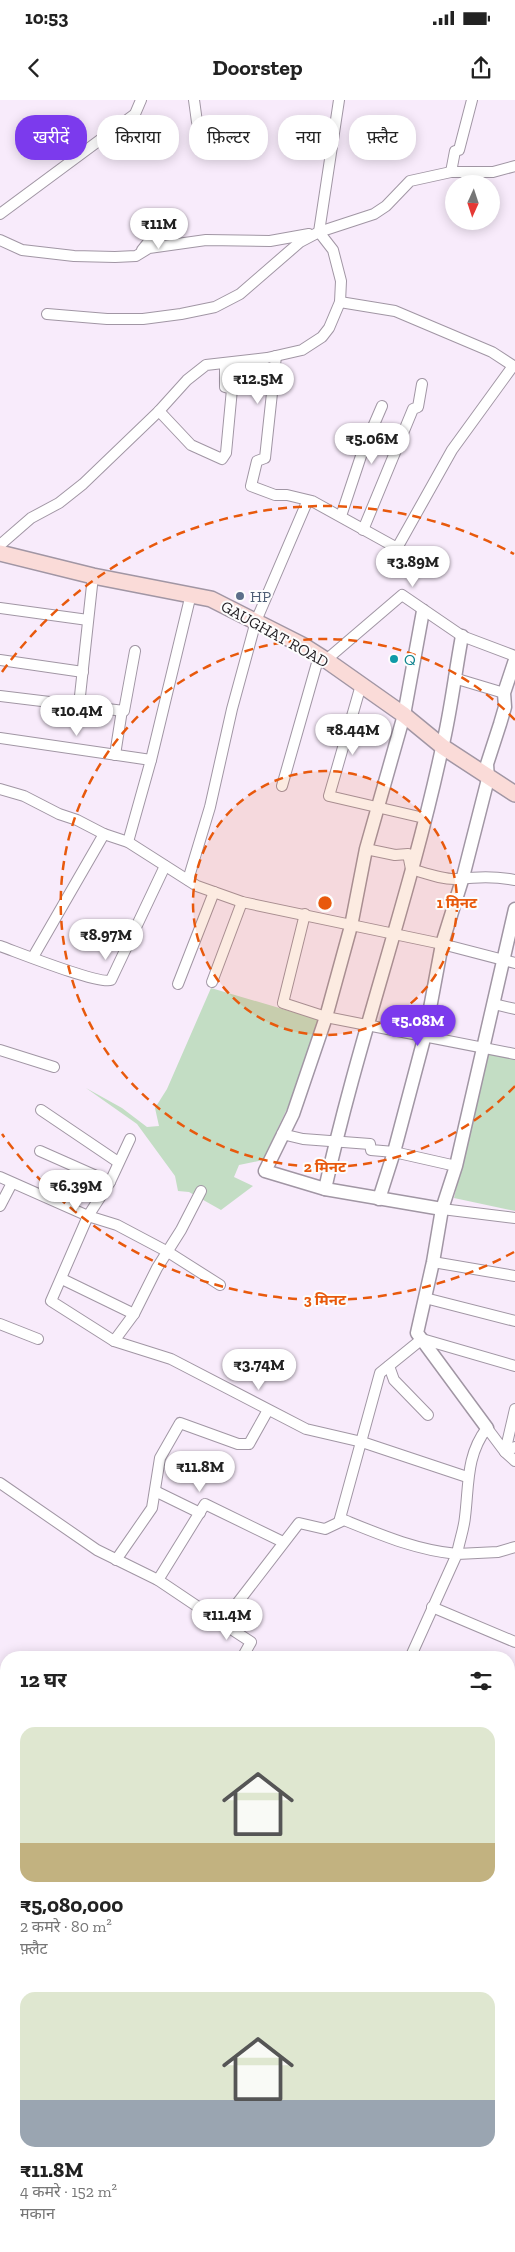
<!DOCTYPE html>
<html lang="hi">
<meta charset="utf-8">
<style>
body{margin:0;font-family:"Zilla Slab","Noto Sans Devanagari",serif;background:#f2f2f2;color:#222;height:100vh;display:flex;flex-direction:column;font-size:19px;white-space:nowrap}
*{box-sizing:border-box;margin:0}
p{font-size:16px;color:#767676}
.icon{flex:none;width:28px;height:28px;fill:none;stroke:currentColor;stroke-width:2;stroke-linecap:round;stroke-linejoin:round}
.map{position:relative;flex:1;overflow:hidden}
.drawer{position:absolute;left:0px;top:1551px;width:515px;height:601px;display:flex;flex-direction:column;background:#fff;border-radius:20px 20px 0 0;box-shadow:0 2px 12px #0003}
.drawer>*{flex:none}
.top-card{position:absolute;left:15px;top:15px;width:485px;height:45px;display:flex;gap:10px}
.needle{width:32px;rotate:183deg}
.controls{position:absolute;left:445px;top:75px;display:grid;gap:10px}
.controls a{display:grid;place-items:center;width:55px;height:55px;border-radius:50%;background:#fff;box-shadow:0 2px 12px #0003;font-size:25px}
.price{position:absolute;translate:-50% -42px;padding:0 11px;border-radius:18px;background:#fff;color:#222;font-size:16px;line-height:32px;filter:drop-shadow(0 1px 2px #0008)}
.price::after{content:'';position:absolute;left:50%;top:30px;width:15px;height:11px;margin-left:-8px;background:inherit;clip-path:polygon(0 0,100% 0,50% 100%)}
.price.current{background:#7c3aed;color:#fff}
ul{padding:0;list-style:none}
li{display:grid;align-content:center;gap:10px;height:265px;padding:0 20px}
li span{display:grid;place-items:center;height:155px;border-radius:15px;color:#555}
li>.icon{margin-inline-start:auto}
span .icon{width:90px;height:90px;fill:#fffc;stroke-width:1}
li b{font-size:21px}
h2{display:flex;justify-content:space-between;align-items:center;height:60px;padding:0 20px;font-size:21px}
.pill{padding:0 18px;border-radius:20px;background:#fff;box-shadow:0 2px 12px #0003;font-size:18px;line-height:45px}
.pill.current{background:#7c3aed;color:#fff}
.status{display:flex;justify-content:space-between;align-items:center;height:35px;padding:0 25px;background:#fff;direction:ltr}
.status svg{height:14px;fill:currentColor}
header{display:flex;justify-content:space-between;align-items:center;height:65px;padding:0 20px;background:#fff;font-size:22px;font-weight:700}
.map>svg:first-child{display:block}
.green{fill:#c3ddc4}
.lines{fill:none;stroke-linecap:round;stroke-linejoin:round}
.minor-casing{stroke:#a196a4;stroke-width:12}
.tertiary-casing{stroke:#a196a4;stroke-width:15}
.secondary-casing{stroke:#a196a4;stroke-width:18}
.minor{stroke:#fff;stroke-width:10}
.tertiary{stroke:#fff;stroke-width:12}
.secondary{stroke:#fadbd8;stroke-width:15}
.ring{fill:none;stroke:#e8590c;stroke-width:2.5;stroke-dasharray:9 6}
.service-dot{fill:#5c6f8a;stroke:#fdfdfd;stroke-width:2}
.culture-dot{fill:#0f9aa8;stroke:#fdfdfd;stroke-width:2}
.labels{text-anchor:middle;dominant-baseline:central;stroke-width:4;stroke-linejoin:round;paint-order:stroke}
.service-label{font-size:16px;fill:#4e5e75;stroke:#fdfdfd;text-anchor:start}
.street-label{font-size:16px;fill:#221e23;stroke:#fdfdfd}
.culture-label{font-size:16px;fill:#0d838f;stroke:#fdfdfd;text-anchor:start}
.centre{fill:#e8590c;stroke:#fdfdfd;stroke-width:2.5}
.ring-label{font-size:15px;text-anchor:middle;font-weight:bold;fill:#e8590c;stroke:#fdfdfd;stroke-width:4;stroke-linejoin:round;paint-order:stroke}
</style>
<div class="status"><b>10:53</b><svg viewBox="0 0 49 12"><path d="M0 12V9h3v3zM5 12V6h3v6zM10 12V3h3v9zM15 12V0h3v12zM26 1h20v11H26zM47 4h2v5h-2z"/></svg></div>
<header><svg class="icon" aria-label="back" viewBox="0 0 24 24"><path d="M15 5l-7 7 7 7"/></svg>Doorstep<svg class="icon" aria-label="share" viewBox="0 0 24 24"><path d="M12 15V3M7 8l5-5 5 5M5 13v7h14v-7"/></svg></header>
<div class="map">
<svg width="515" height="2152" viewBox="0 0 515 2152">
<rect width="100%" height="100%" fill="#f8ebfb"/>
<g class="green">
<path d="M 211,888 L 320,920 L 300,981 L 263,1060 L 239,1065 L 234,1077 L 253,1086 L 221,1110 L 189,1092 L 178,1091 L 175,1076 L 137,1024 L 86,988 L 122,1008 L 147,1027 L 159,1026 L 155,1008 L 167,989 Z"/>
<path d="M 487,954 L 515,958 L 515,1111 L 454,1098 Z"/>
</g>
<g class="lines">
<defs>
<g id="minor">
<path d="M 194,0 L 197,22"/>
<path d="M 451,72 L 455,51 L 459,50 L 472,0"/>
<path d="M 0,114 L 135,14 L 141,0"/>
<path d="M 0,140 L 22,150 L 74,156 L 115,157 L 136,156 L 149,148 L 206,140 L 270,141 L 309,134"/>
<path d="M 142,150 L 162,125"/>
<path d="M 340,202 L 395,211 L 492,252 L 515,267"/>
<path d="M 47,214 L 107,219 L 143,219 L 181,214 L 215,207 L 240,194 L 300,142 L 319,132 L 374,114 L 386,106 L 410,81 L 451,72 L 493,72 L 515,66"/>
<path d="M 276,256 L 265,358 L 257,361 L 251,386 L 275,395 L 287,395 L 312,401 L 397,448 L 452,350 L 513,266"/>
<path d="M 159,311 L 191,345 L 222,359 L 226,353 L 232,289 L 225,287 L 225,265 L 234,263"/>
<path d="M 341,416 L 363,350 L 382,306"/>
<path d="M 363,430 L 413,309 L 418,307 L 422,284"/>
<path d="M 0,445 L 31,418 L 59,403 L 83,384 L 159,311 L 187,280 L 206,265 L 267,258 L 302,250 L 322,237 L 329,228 L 340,202 L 341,181 L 333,150 L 319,132 L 339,0"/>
<path d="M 0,508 L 88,520"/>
<path d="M 0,560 L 83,572"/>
<path d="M 326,560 L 402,495 L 462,536 L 515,556"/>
<path d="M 454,578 L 504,593"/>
<path d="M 361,585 L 329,696 L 424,718"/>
<path d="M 0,596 L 124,611 L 135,551"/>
<path d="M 79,605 L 93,476"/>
<path d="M 0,638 L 151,660"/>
<path d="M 115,655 L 122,610"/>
<path d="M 282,686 L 319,556"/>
<path d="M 0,689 L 24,696 L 59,714 L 77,720 L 104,734 L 128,742 L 197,786 L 242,802 L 442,844 L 515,863"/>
<path d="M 128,742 L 151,660 L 191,494"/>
<path d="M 366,749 L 395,755 L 408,754 L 411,769 C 425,773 443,780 457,779 C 477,777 494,776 515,780"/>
<path d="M 188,780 L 210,707 L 232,609 L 256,521 L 307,402"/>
<path d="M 305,814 L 283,903 L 326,917 L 515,954"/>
<path d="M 0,846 C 17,852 99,885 111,880 L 165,766"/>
<path d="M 33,857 L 104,734"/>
<path d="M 212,882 L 242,802"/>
<path d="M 178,884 L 214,792"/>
<path d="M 494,904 L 515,909"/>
<path d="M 0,950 L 54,967"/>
<path d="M 41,1010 L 118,1062"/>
<path d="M 282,1034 L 303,1039 L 370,1044 L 371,1050 L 394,1052 L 456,1066"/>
<path d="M 130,1039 L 110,1082 L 88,1116 L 51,1201 L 114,1241 L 171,1259 L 306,1329 L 362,1342 L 467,1377"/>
<path d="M 40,1051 L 110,1082"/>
<path d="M 0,1077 L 88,1116 L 117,1125 L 168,1152 L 220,1185"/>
<path d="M 0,1106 L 12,1083"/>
<path d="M 442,1109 L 515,1118"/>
<path d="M 433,1162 L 515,1176"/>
<path d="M 62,1179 L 134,1214"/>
<path d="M 425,1198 L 515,1221"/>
<path d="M 0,1224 L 38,1239"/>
<path d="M 114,1241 L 134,1214 L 157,1168 L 181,1130 L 201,1091"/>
<path d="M 389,1266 L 394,1280 L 428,1315"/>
<path d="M 515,1347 L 505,1352 L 515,1361"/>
<path d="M 0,1383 L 97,1450 L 158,1480 L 222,1523 L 299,1423 L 325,1429 L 344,1420 C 381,1435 416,1450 457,1454 C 459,1442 464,1429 465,1417 C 469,1385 466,1355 487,1328 L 505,1352 L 515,1309"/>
<path d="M 155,1391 L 200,1413"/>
<path d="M 339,1422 L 380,1273 L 422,1239 L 515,1266"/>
<path d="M 116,1460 L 152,1408 L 160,1358 L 180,1323 L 238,1344 L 249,1344 L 268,1310"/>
<path d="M 158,1480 L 205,1404 L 283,1442"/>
<path d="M 432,1507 L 515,1542"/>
<path d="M 222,1523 L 251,1542 L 242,1558"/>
<path d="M 410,1558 L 457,1454 L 498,1452 L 515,1447"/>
<path d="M 0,1683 L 6,1685"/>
<path d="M 509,1706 L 515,1697"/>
<path d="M 509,1746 L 515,1749"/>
<path d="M 0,1790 L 6,1790"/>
<path d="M 0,1932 L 6,1915"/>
<path d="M 509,1966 L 515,1969"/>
<path d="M 0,1998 L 6,2001"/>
<path d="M 0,2035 L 6,2038"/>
<path d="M 509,2142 L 515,2136"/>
<path d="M 377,2146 L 380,2152"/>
<path d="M 494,2146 L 503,2148"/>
<path d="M 5,2152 L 7,2146"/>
<path d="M 129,2152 L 132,2146"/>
<path d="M 208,2152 L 209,2146"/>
</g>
<g id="tertiary">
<path d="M 423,511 L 404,615 L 366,749 L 351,826 L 326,917 L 293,1014 L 265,1071 L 325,1089 L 442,1109 L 433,1162 L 417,1233 L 487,1328"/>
<path d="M 325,1089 C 358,940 410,797 442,648 C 451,611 455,573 462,536"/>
<path d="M 379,1099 L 394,1052 L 425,935 L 442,844 L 463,777 L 488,679 L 487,664 L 500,624 L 505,607 L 504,593 L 515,560"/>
<path d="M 442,1109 L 456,1066 L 515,809"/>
</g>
<path id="secondary" d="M 0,453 L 93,476 L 211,499 L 304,546 L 326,560 L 404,615 L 443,647 L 515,694"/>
</defs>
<use href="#minor" class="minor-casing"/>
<use href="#tertiary" class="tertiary-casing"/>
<use href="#secondary" class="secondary-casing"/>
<use href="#minor" class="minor"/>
<use href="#tertiary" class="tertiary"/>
<use href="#secondary" class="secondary"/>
</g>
<circle cx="325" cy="803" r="132" fill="#e8590c" fill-opacity=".12"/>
<g class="ring">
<circle cx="325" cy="803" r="132"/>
<path d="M515 986A264 264 0 1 1 515 620"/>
<path d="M514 1152A397 397 0 0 1 2 1034M2 572A397 397 0 0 1 514 454"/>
</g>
<circle class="service-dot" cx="240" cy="496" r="5"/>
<circle class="culture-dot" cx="394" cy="559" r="5"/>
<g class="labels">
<g class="service-label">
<text x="250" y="496">HP</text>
</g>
<g class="street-label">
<text transform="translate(275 534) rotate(29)">GAUGHAT ROAD</text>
</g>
<g class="culture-label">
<text x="404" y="559">Q</text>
</g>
</g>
<circle cx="325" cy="803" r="8" class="centre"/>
<g class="ring-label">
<text x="457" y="808">1 मिनट</text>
<text x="325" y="1072">2 मिनट</text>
<text x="325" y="1205">3 मिनट</text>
</g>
</svg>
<div class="controls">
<a><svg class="needle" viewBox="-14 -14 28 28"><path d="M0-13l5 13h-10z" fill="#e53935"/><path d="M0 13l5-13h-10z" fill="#767676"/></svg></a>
</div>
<b class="price" style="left:159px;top:150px">₹11M</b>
<b class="price" style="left:258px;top:305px">₹12.5M</b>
<b class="price" style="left:372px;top:365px">₹5.06M</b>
<b class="price" style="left:413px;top:488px">₹3.89M</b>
<b class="price" style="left:77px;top:637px">₹10.4M</b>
<b class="price" style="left:353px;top:656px">₹8.44M</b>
<b class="price" style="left:106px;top:861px">₹8.97M</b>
<b class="price current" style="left:418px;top:947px">₹5.08M</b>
<b class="price" style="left:76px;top:1112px">₹6.39M</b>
<b class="price" style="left:259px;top:1291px">₹3.74M</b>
<b class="price" style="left:200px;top:1393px">₹11.8M</b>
<b class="price" style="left:227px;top:1541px">₹11.4M</b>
<div class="top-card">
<a class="pill current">खरीदें</a>
<a class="pill">किराया</a>
<a class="pill">फ़िल्टर</a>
<a class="pill">नया</a>
<a class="pill">फ़्लैट</a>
</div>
<section class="drawer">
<h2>12 घर<svg class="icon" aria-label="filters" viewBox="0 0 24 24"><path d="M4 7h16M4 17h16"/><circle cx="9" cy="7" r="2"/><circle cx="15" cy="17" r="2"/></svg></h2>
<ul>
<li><span style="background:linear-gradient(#dfe7d0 75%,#c2b280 0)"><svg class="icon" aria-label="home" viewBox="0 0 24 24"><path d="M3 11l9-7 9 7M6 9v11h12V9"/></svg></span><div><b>₹5,080,000</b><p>2 कमरे · 80 m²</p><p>फ़्लैट</p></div></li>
<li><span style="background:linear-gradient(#dfe7d0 70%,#9aa5b1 0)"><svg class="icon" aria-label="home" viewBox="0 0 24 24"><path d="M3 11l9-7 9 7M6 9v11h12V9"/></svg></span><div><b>₹11.8M</b><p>4 कमरे · 152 m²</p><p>मकान</p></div></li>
</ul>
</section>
</div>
